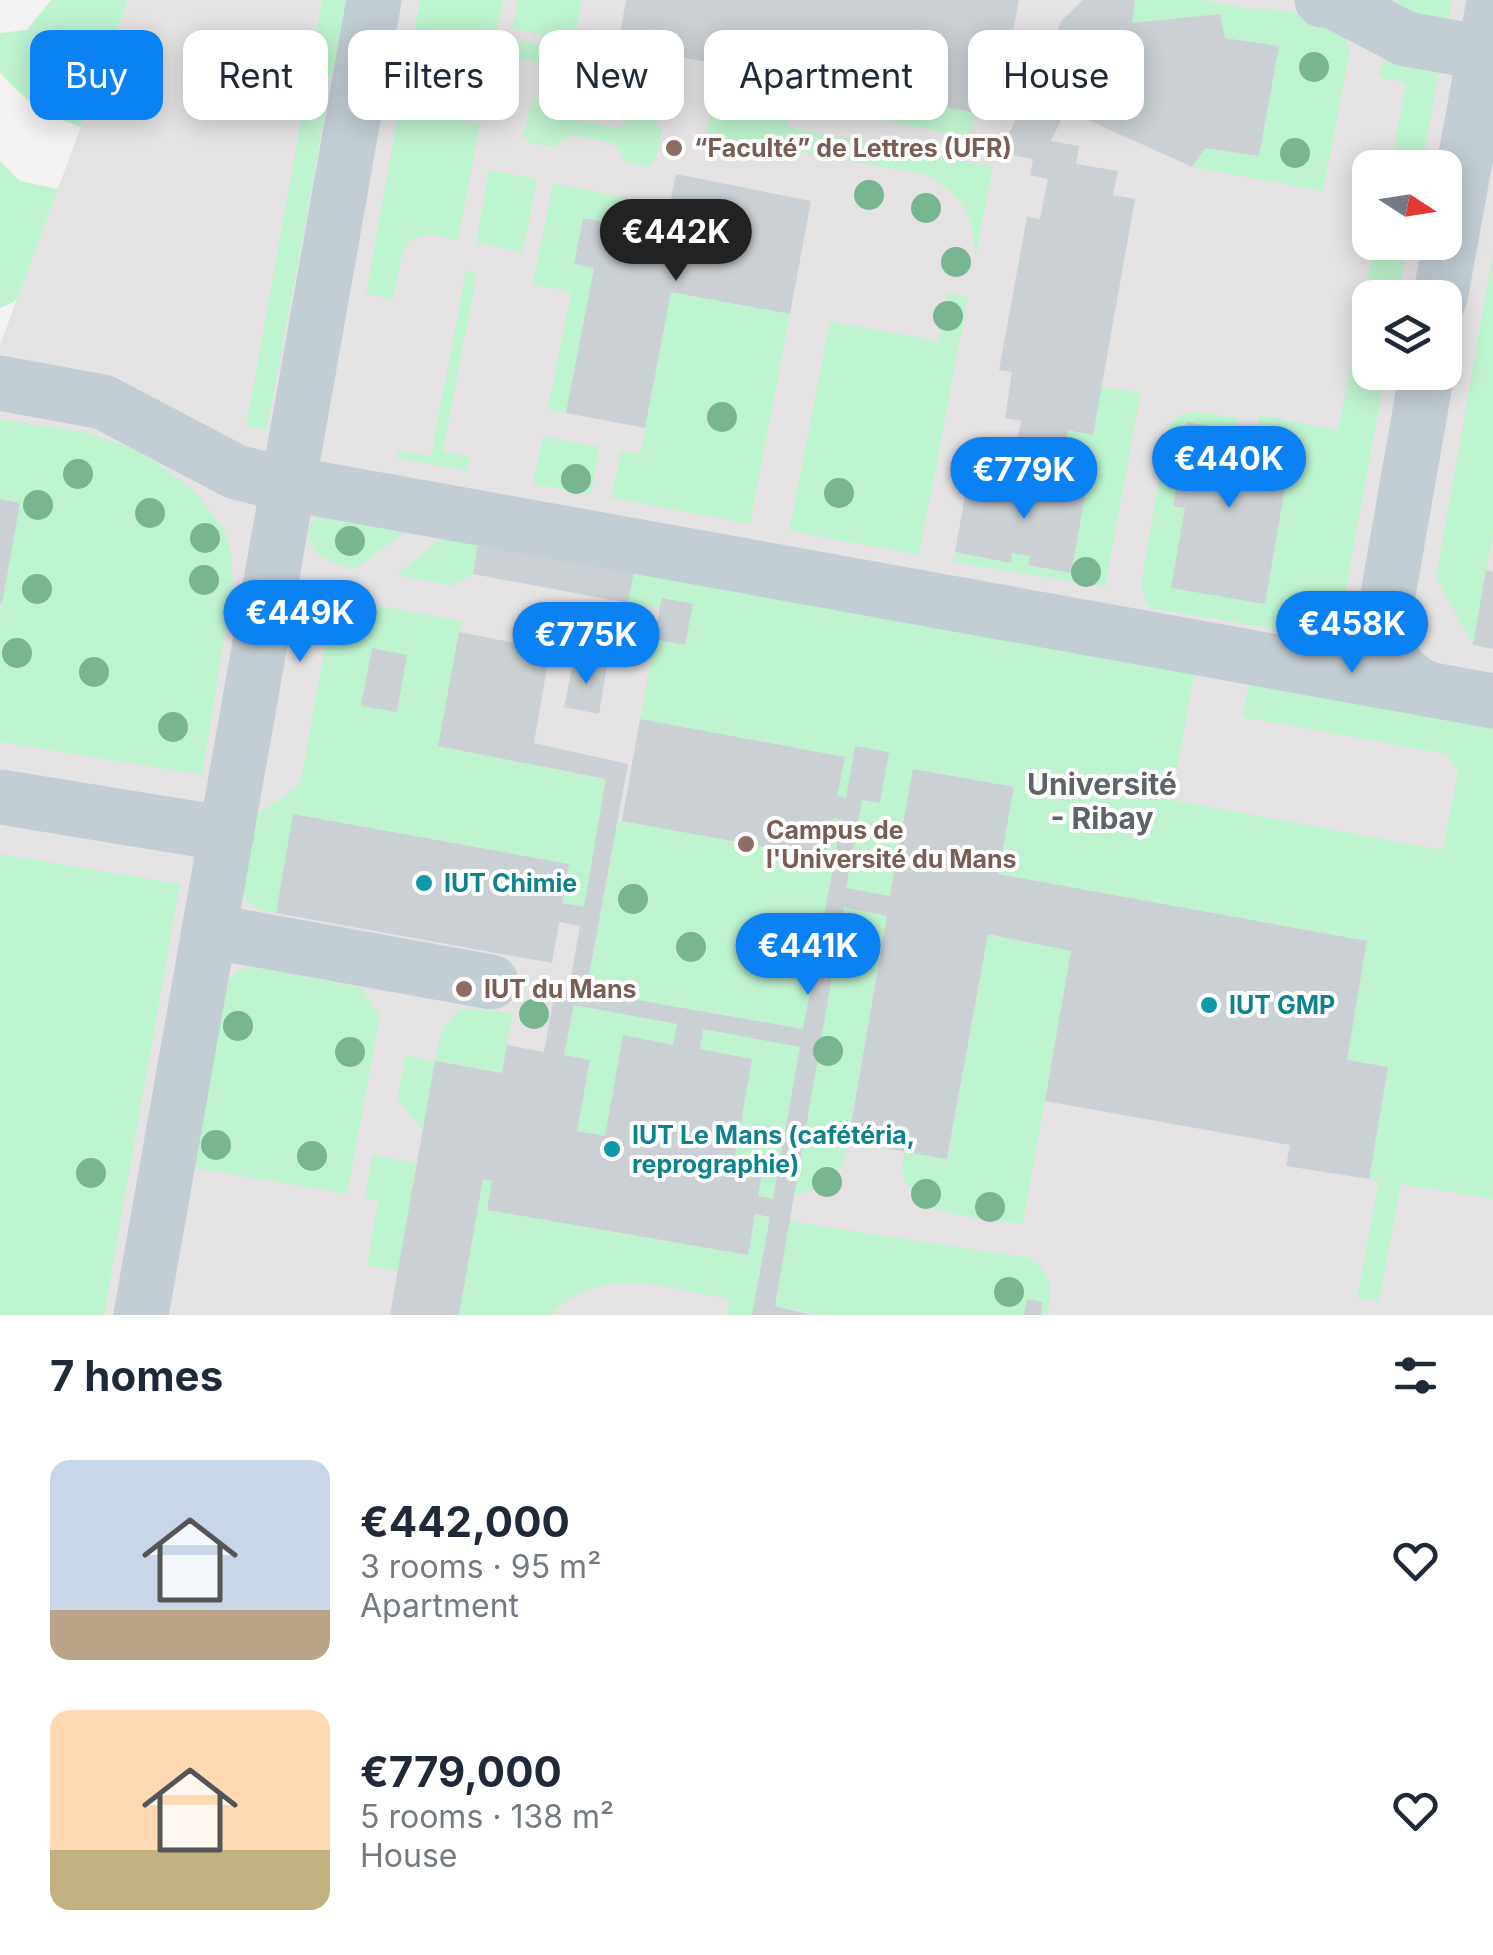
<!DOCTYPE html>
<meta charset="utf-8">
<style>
body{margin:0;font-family:Inter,sans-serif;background:#f6f6f7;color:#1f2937;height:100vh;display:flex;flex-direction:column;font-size:38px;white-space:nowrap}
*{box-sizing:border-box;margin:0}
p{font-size:32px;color:#747a83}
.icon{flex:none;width:55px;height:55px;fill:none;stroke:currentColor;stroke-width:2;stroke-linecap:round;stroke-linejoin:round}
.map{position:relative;height:1315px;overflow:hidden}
.panel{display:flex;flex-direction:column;background:#fff;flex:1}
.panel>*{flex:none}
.top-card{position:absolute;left:30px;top:30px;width:1435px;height:90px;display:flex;gap:20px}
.needle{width:65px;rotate:102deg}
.controls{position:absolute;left:1352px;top:150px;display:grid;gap:20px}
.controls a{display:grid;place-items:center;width:110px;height:110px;border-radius:20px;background:#fff;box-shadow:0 5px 25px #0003;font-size:50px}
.price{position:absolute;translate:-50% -85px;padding:0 22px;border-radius:35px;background:#0b82f4;color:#fff;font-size:32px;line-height:65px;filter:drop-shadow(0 2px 5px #0008)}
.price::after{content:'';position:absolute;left:50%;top:60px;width:30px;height:22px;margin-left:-15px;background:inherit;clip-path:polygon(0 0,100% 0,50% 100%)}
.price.current{background:#222;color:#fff}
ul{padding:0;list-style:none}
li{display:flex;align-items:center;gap:30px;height:250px;padding:0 50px}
li span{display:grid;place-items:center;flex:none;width:280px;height:200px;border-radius:20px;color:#555}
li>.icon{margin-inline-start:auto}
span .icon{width:120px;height:120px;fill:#fffc;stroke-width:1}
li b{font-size:42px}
h2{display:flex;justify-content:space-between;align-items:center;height:120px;padding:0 50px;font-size:42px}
.tag{padding:0 35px;border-radius:20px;background:#fff;box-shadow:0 5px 25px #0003;font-size:35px;line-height:90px}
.tag.current{background:#0b82f4;color:#fff}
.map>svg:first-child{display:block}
.education{fill:#e5e2e4;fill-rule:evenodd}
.green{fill:#bef3cf}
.building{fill:#cbd0d4;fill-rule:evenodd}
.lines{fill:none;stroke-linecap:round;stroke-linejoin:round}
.minor{stroke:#c2cdd4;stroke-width:55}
.tree{fill:#77b691}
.education-dot{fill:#8d6e63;stroke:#fff;stroke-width:4}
.culture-dot{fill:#0f9aa8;stroke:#fff;stroke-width:4}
.labels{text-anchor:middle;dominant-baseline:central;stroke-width:8;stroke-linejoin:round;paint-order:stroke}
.education-label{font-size:25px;font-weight:bold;fill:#785e54;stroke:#fff;text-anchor:start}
.culture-label{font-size:25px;font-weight:bold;fill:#0d838f;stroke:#fff;text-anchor:start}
.quarter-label{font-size:30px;font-weight:bold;fill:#5d6367;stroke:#fff}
</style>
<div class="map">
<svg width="1493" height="1315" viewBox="0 0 1493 1315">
<rect width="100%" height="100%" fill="#f4f2f2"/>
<path class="education" d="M 128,0 L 1493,0 L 1493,1315 L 0,1315 L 0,345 ZM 1370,168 L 1445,168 L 1445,242 L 1370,242 ZM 1370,298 L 1445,298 L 1445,372 L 1370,372 Z"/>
<g class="green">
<path d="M 51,0 L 128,0 L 81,127 C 47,116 23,99 0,72 L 0,33 L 27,30 Z"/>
<path d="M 322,0 L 346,0 L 332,76 L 309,72 Z"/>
<path d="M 420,0 L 503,0 L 484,99 L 405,85 Z"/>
<path d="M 518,0 L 582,0 L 574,41 L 512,29 Z"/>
<path d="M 1135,0 L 1200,0 L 1257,10 L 1258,7 C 1290,13 1343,12 1350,51 L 1323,191 L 1192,167 L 1205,148 L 1259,155 L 1279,46 L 1132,23 Z"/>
<path d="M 1398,0 L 1452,0 L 1447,29 L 1398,4 Z"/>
<path d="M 511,39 L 671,69 L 667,86 L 507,57 Z"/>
<path d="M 1388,59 L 1440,66 L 1422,167 L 1390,167 L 1406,83 L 1379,77 L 1380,66 Z"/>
<path d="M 719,64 L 796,78 L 787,127 L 993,167 L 975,260 C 975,218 964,196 927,175 L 706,135 Z"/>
<path d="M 824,82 L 976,110 L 971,137 L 819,109 Z"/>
<path d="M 307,87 L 329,91 L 267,429 L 246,427 Z"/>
<path d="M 533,98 L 562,102 L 574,120 L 617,128 L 634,116 L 654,120 L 662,129 L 656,159 L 647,166 L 626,162 L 614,143 L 571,135 L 553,147 L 530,143 L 523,135 Z"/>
<path d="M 399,109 L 480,124 L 458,240 L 431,235 L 413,238 L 403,250 L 393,299 L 366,294 Z"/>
<path d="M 0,161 L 20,181 L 58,189 L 17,300 L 0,308 Z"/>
<path d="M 489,170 L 537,179 L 523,252 L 476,243 Z"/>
<path d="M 553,183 L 633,199 L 628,226 L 583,218 L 574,263 L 594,268 L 566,413 L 548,409 L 571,292 L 533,284 Z"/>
<path d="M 1375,243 L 1408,243 L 1398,297 L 1370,298 L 1370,372 L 1385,373 L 1333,659 L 1274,649 L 1277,629 L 1155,609 L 1147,605 L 1141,583 L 1167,432 C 1179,401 1212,414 1239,419 L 1236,431 L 1174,506 L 1185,508 L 1265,604 L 1293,442 L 1256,435 L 1259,415 L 1338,430 Z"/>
<path d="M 1493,253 L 1493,533 L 1473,645 L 1436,578 Z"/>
<path d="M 466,270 L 477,273 L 443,451 L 470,457 L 467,471 L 397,458 L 398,451 L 431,456 Z"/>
<path d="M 671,292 L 790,314 L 750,524 L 611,498 L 621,451 L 640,454 Z"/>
<path d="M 948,293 L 968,297 L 919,555 L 789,531 L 830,321 L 938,341 Z"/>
<path d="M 1101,387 L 1141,392 L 1105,587 L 953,562 L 955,552 L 1010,563 L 1012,553 L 1030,556 L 1029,565 L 1071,573 L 1092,459 L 1064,453 L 1068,430 L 1093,435 Z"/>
<path d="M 0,419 L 88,433 L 137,450 L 192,489 L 223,527 L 231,552 L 233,584 L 202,775 L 0,742 L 0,614 L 20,503 L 0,499 Z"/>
<path d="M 543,436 L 599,447 L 591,494 L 533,484 Z"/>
<path d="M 972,459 L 1044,472 L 1039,501 L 1021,498 L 1023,489 L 968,480 Z"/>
<path d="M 318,512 L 418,522 L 355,569 C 331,564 312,557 308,531 Z"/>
<path d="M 454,529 L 1195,668 L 1172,800 L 1443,850 L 1458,771 L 1446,754 L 1242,717 L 1250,678 L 1493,724 L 1493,1199 L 1401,1184 L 1379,1301 L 1357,1298 L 1379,1181 L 1369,1179 L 1388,1068 L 1347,1060 L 1367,941 L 998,874 L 1014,787 L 914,770 L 890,896 L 846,888 L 862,800 L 880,803 L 889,752 L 855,746 L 846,798 L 837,796 L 844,757 L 640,719 L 660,608 L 628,603 L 634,572 L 478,543 L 473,574 L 454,586 L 396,575 Z"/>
<path d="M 312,593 L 462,621 L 438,746 L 606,779 L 584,907 L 562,903 L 569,864 L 294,814 L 276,913 C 257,910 249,906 239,890 L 252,818 L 300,785 L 328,630 L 282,649 L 291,601 Z"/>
<path d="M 833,818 L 842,820 L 803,1029 L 586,991 L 618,820 L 825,858 Z"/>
<path d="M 0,854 L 180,884 L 104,1315 L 0,1315 Z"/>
<path d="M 844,907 L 887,916 L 844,1161 C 831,1182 816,1189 793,1197 Z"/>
<path d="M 988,934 L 1071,951 L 1023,1224 C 978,1217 890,1219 904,1151 L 948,1158 Z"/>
<path d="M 250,966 L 361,988 L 380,1016 L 347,1194 L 189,1167 L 226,984 L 236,972 Z"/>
<path d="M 574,1005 L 677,1024 L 673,1045 L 623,1036 L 605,1136 L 577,1131 L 590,1061 L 564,1056 Z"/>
<path d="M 461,1009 L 482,1009 L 513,1014 L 502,1073 L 436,1061 L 423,1130 L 397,1099 L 406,1056 L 435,1061 C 440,1038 441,1023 461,1009 Z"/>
<path d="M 703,1029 L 800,1047 L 773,1199 L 758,1196 L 763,1166 L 734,1162 L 752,1059 L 700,1049 Z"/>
<path d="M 372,1155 L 417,1163 L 398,1271 L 367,1265 L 378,1201 L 365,1198 Z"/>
<path d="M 483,1179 L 492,1181 L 487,1210 L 747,1255 L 755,1214 L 770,1217 L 752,1315 L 727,1315 L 729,1299 C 667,1288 600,1263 551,1315 L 459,1315 Z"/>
<path d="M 789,1221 L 1029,1258 C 1053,1273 1052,1289 1048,1315 L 822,1315 L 775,1306 Z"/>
</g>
<g class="building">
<path d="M 626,0 L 1019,0 L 1006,69 L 1003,118 L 618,45 Z"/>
<path d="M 1083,0 L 1135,0 L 1132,23 L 1220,14 L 1225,38 L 1279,46 L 1259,156 L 1205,148 L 1192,167 L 1066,110 L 1051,141 L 1079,146 L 1076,164 L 1118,171 L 1113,195 L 1135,199 L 1093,435 L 1068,430 L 1064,453 L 1017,444 L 1021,421 L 1005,418 L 1012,372 L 999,370 L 1027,217 L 1040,219 L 1048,179 L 1030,175 L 1033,159 L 1000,153 L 1062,20 Z"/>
<path d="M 676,174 L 811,201 L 790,314 L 671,292 L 645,428 L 566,413 L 594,268 L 574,264 L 583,218 L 664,233 Z"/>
<path d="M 1187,422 L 1293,441 L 1265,604 L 1171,588 L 1185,508 L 1173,506 Z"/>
<path d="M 1044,472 L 1088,480 L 1071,573 L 1028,565 L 1030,556 L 1012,553 L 1011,563 L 955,552 L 968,479 L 1023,489 L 1021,498 L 1039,501 Z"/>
<path d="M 0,499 L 20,503 L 2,604 L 0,603 Z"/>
<path d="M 478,542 L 634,572 L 628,603 L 473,574 Z"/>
<path d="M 1486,570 L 1493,572 L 1493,649 L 1473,645 Z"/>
<path d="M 662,598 L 693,604 L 685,645 L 654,639 Z"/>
<path d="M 459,632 L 550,650 L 534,743 L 628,764 L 586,991 L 803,1029 L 842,820 L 833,818 L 826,858 L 622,821 L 640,719 L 845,757 L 837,796 L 846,798 L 855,746 L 889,752 L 880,803 L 862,800 L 846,888 L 890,896 L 913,769 L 1014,787 L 998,874 L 1367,941 L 1347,1060 L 1388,1067 L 1369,1179 L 1286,1166 L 1290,1145 L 1045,1101 L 1071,951 L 988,934 L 947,1159 L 848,1142 L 887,916 L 844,907 L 775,1306 L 812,1315 L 752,1315 L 770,1217 L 755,1214 L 748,1255 L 487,1210 L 492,1181 L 483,1179 L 459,1315 L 390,1315 L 435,1061 L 502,1073 L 507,1045 L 544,1052 L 556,985 L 569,988 L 580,926 L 559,922 L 552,963 L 276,913 L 293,814 L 569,864 L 562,903 L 584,907 L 606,779 L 438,746 ZM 574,1005 L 677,1024 L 673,1045 L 623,1035 L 605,1136 L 577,1131 L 590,1060 L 564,1055 ZM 703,1029 L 800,1047 L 773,1199 L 758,1196 L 763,1166 L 734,1162 L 752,1059 L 700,1049 Z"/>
<path d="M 372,648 L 407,655 L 397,712 L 361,706 Z"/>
<path d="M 574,659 L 607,666 L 599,714 L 564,707 Z"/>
<path d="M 1027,1299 L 1043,1302 L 1041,1315 L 1024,1315 Z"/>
</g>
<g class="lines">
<g class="minor">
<path d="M 1322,0 L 1335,2 L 1406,39 L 1485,53"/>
<path d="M 1440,298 L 1493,7"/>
<path d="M 1427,372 L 1383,623 C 1385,656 1397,674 1427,689"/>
<path d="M 0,383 L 103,402 L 236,472 L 264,479 L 1493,701"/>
<path d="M 0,797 L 227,834"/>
<path d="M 209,931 L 491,982"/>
<path d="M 141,1315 L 374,0"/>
</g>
</g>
<g class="tree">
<circle cx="1314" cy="67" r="15"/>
<circle cx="1295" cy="153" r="15"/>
<circle cx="869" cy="195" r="15"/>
<circle cx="926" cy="208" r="15"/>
<circle cx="956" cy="262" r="15"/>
<circle cx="948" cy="316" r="15"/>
<circle cx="722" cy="417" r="15"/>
<circle cx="78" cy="474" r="15"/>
<circle cx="576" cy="479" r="15"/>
<circle cx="839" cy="493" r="15"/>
<circle cx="38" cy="505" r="15"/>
<circle cx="150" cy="513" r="15"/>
<circle cx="205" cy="538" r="15"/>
<circle cx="350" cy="541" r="15"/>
<circle cx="1086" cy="572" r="15"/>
<circle cx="204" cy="580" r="15"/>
<circle cx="37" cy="589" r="15"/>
<circle cx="17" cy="653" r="15"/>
<circle cx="94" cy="672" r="15"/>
<circle cx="173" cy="727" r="15"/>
<circle cx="633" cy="899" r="15"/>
<circle cx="691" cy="947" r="15"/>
<circle cx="534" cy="1014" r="15"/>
<circle cx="238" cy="1026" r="15"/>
<circle cx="828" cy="1051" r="15"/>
<circle cx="350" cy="1052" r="15"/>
<circle cx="216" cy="1145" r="15"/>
<circle cx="312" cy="1156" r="15"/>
<circle cx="91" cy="1173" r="15"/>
<circle cx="827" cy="1182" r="15"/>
<circle cx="926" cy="1194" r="15"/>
<circle cx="990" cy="1207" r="15"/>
<circle cx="1009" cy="1292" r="15"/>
</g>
<g class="education-dot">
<circle cx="674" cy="148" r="10"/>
<circle cx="746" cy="844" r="10"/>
<circle cx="464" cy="989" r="10"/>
</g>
<g class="culture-dot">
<circle cx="424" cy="883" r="10"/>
<circle cx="1209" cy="1005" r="10"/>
<circle cx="612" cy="1149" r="10"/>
</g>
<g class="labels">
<g class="education-label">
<text x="694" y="148">“Faculté” de Lettres (UFR)</text>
<text x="766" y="830">Campus de<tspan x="766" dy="29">l'Université du Mans</tspan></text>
<text x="484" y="989">IUT du Mans</text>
</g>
<g class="culture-label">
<text x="444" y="883">IUT Chimie</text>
<text x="1229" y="1005">IUT GMP</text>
<text x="632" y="1135">IUT Le Mans (cafétéria,<tspan x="632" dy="29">reprographie)</tspan></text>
</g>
<g class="quarter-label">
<text x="1102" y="784">Université<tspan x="1102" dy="34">- Ribay</tspan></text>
</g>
</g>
</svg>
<div class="controls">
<a><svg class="needle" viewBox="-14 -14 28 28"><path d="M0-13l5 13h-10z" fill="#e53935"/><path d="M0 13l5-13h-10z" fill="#747a83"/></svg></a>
<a><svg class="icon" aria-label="layers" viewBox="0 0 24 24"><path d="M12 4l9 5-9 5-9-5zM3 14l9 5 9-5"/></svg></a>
</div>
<b class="price current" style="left:676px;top:284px">€442K</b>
<b class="price" style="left:1229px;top:511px">€440K</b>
<b class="price" style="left:1024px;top:522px">€779K</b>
<b class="price" style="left:300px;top:665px">€449K</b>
<b class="price" style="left:1352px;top:676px">€458K</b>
<b class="price" style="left:586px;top:687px">€775K</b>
<b class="price" style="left:808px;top:998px">€441K</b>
<div class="top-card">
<a class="tag current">Buy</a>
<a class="tag">Rent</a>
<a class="tag">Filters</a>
<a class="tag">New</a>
<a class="tag">Apartment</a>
<a class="tag">House</a>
</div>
</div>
<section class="panel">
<h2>7 homes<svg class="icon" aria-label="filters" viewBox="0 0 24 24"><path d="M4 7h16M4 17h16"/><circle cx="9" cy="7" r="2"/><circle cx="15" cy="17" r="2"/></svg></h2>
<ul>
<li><span style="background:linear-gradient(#c9d6e8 75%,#b9a48a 0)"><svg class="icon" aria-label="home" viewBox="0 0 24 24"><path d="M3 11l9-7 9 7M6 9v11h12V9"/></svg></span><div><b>€442,000</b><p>3 rooms · 95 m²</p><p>Apartment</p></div><svg class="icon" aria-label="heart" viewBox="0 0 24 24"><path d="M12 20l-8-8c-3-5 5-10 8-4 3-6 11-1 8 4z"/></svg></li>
<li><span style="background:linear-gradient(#ffd9b3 70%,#c2b280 0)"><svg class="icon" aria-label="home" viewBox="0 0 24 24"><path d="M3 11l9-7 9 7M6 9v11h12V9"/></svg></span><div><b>€779,000</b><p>5 rooms · 138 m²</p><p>House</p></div><svg class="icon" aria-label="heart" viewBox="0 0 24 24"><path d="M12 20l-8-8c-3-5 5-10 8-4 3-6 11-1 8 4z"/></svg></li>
</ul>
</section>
